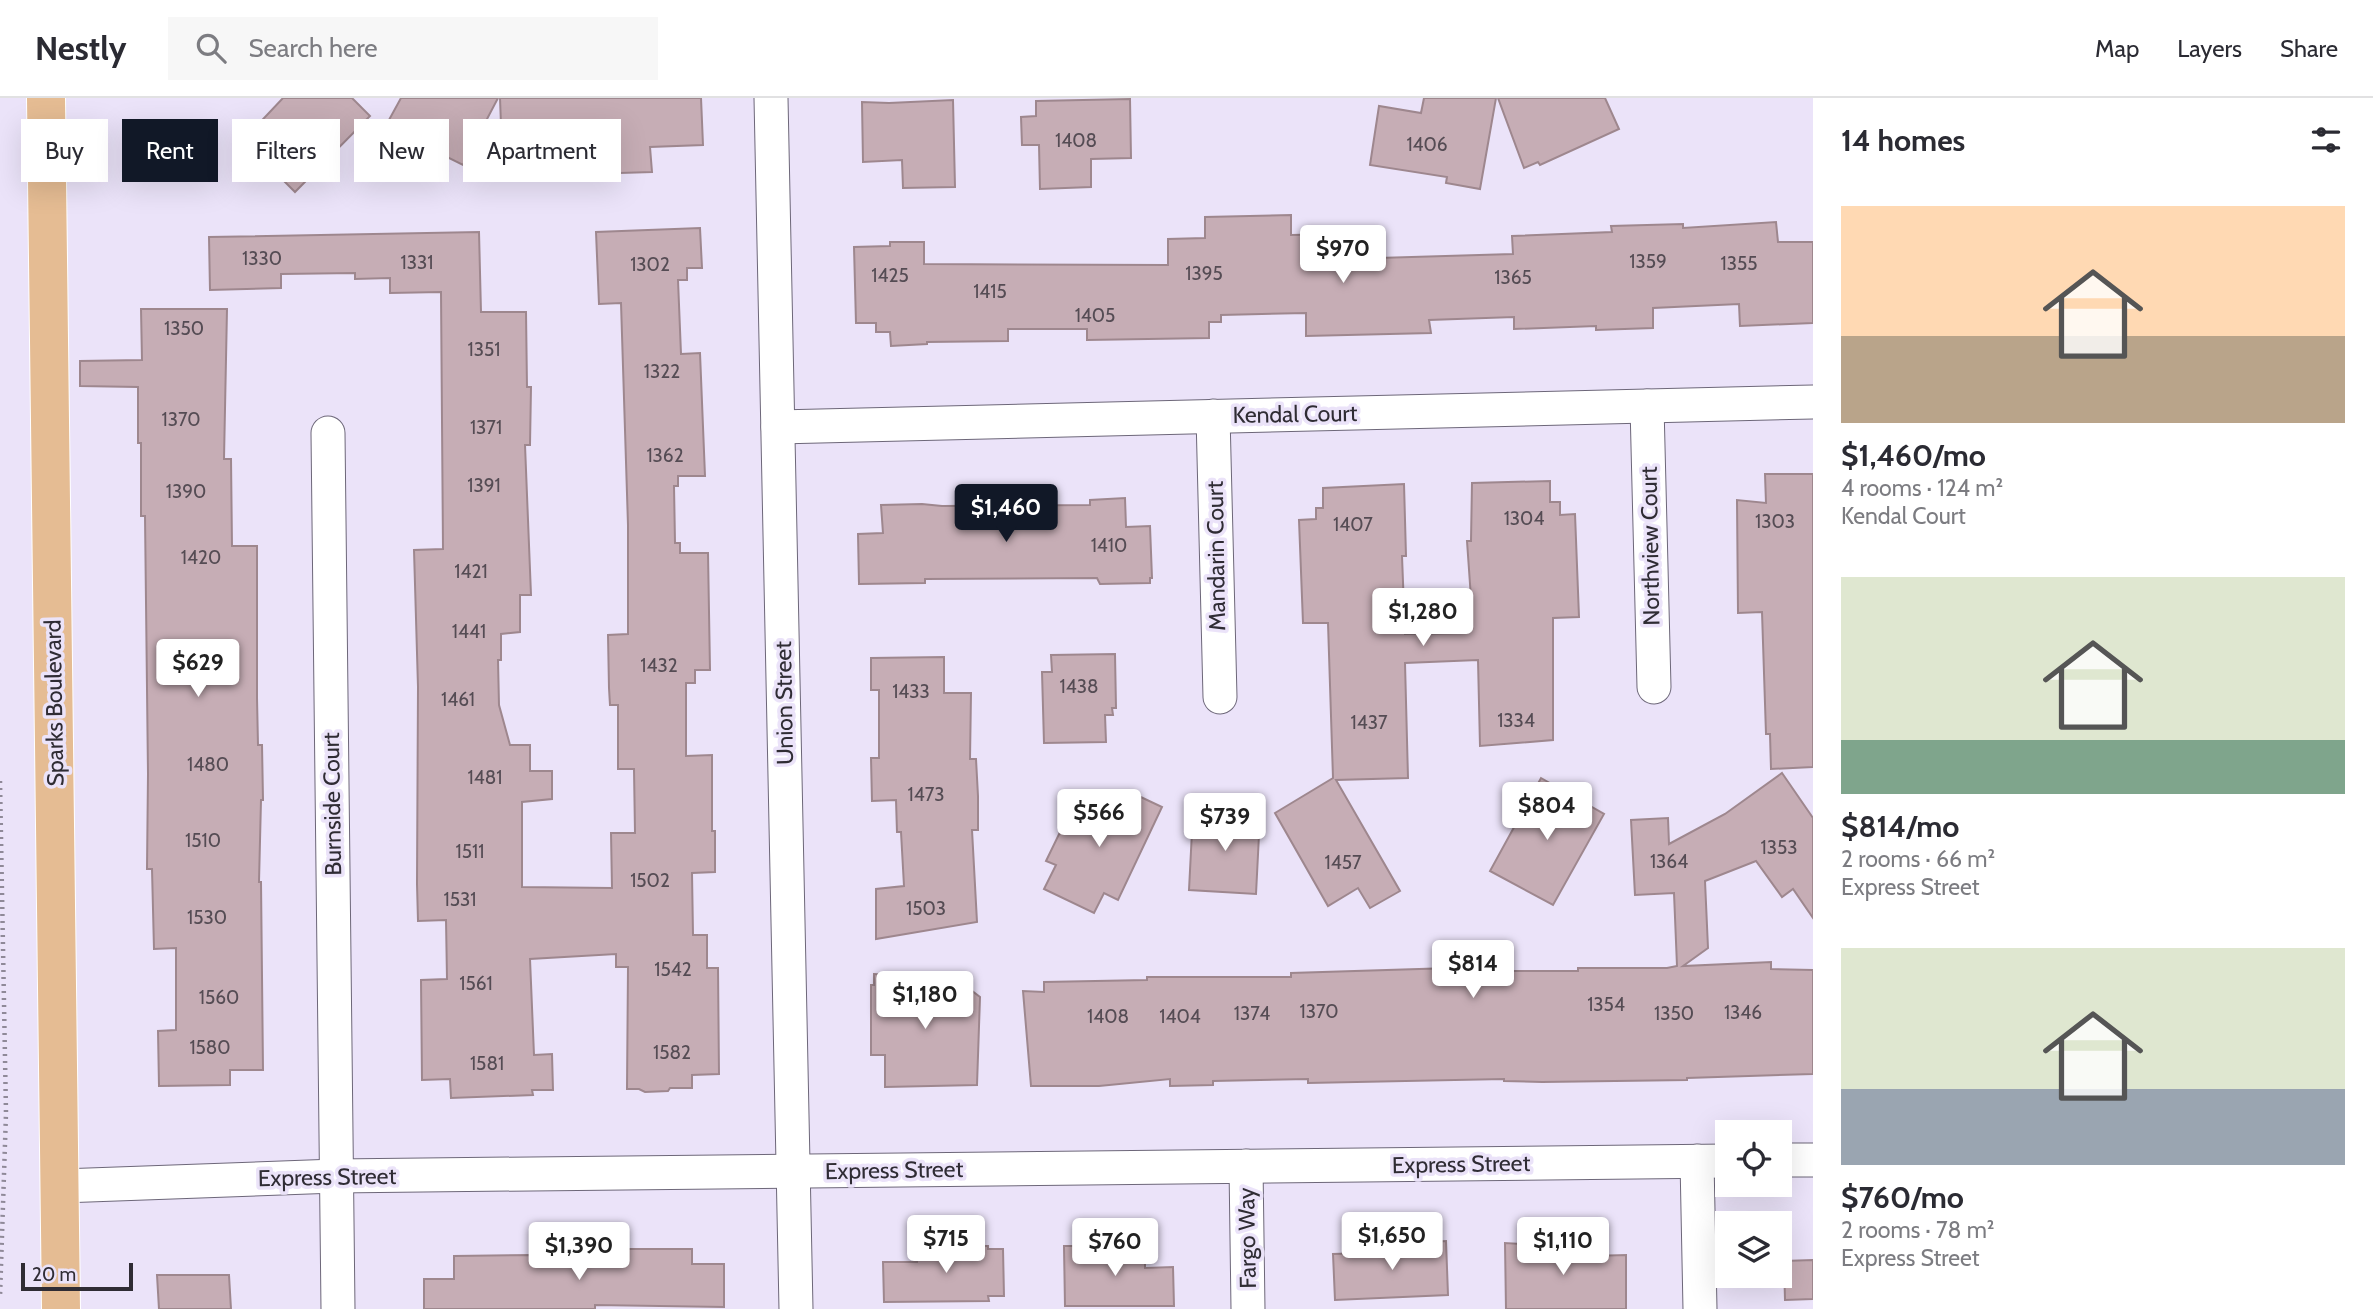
<!DOCTYPE html>
<meta charset="utf-8">
<style>
body{margin:0;font-family:Cabin,sans-serif;background:#f7f7f7;color:#2b2b33;height:100vh;display:flex;flex-direction:column;font-size:26px;white-space:nowrap}
*{box-sizing:border-box;margin:0}
p{font-size:23px;color:#7c7c81}
.icon{flex:none;width:38px;height:38px;fill:none;stroke:currentColor;stroke-width:2;stroke-linecap:round;stroke-linejoin:round}
.map{position:relative;flex:1;overflow:hidden}
.sheet{display:flex;flex-direction:column;background:#fff;width:560px}
.sheet>*{flex:none}
.hud{position:absolute;left:21px;top:21px;width:665px;height:63px;display:flex;gap:14px}
.tools{position:absolute;left:1715px;top:1022px;display:grid;gap:14px}
.tools a{display:grid;place-items:center;width:77px;height:77px;border-radius:0px;background:#fff;box-shadow:0 7px 28px #0002;font-size:35px}
.scale{position:absolute;left:21px;bottom:18px;width:112px;box-sizing:border-box;padding-left:7px;border:4px solid #2f2c34;border-top:0;font-size:19px;line-height:24px;white-space:nowrap;color:#2f2c34;-webkit-text-stroke:5px #ebe3f9;paint-order:stroke}
.price{position:absolute;translate:-50% -60px;padding:0 16px;border-radius:7px;background:#fff;color:#222;font-size:23px;line-height:46px;filter:drop-shadow(0 2px 4px #0008)}
.price::after{content:'';position:absolute;left:50%;top:42px;width:21px;height:16px;margin-left:-10px;background:inherit;clip-path:polygon(0 0,100% 0,50% 100%)}
.price.active{background:#111827;color:#fff}
ul{padding:0;list-style:none}
li{display:grid;align-content:center;gap:14px;height:371px;padding:0 28px}
li span{display:grid;place-items:center;height:217px;border-radius:0px;color:#555}
li>.icon{margin-inline-start:auto}
span .icon{width:126px;height:126px;fill:#fffc;stroke-width:1}
li b{font-size:30px}
h2{display:flex;justify-content:space-between;align-items:center;height:84px;padding:0 28px;font-size:30px}
.pill{padding:0 24px;border-radius:0px;background:#fff;box-shadow:0 7px 28px #0002;font-size:24px;line-height:63px}
.pill.active{background:#111827;color:#fff}
header{display:flex;align-items:center;gap:42px;box-sizing:border-box;height:98px;padding:0 35px;background:#fff;border-bottom:2px solid #e1e1e2}
header strong{font-size:33px}
nav{display:flex;gap:38px;margin-inline-start:auto;font-size:24px}
.search{width:490px;height:63px;background:#f7f7f7;display:flex;align-items:center;gap:18px;box-sizing:border-box;padding:0 24px;border-radius:0px;color:#7c7c81;font-size:26px}
main{display:flex;flex:1;min-height:0}
.map>svg:first-child{display:block}
.building{fill:#c6adb5;stroke:#9e878e;stroke-width:2}
.lines{fill:none;stroke-linecap:round;stroke-linejoin:round}
.minor-casing{stroke:#6d6779;stroke-width:35}
.primary-casing{stroke:#fff;stroke-width:40}
.path{stroke:#8f8998;stroke-width:4.5;stroke-dasharray:2 5;stroke-linecap:butt}
.minor{stroke:#fff;stroke-width:33}
.primary{stroke:#e5bc93;stroke-width:38}
.labels{text-anchor:middle;dominant-baseline:central;stroke-width:7;stroke-linejoin:round;paint-order:stroke}
.number-label{font-size:19px;fill:#554c54}
.street-label{font-size:23px;fill:#2f2c34;stroke:#ebe3f9}
</style>
<header>
<strong>Nestly</strong>
<div class="search"><svg class="icon" aria-label="search" viewBox="0 0 24 24"><circle cx="10" cy="10" r="6"/><path d="M15 15l6 6"/></svg>Search here</div>
<nav><a>Map</a><a>Layers</a><a>Share</a></nav>
</header>
<main>
<div class="map">
<svg width="1813" height="1211" viewBox="0 0 1813 1211">
<rect width="100%" height="100%" fill="#ebe3f9"/>
<g class="building">
<path d="M 283,0 L 352,0 L 370,18 L 295,94 L 263,62 L 269,55 L 249,36 Z"/>
<path d="M 401,0 L 498,0 L 463,67 L 425,48 L 423,51 L 384,31 Z"/>
<path d="M 500,0 L 701,0 L 703,47 L 650,49 L 652,74 L 620,75 L 619,49 L 617,50 L 617,42 L 558,44 L 559,79 L 503,81 Z"/>
<path d="M 1424,0 L 1496,0 L 1480,91 L 1446,85 L 1447,79 L 1370,67 L 1379,8 L 1421,15 Z"/>
<path d="M 1498,0 L 1605,0 L 1619,31 L 1540,67 L 1538,64 L 1524,70 Z"/>
<path d="M 1130,1 L 1131,60 L 1091,61 L 1091,89 L 1040,91 L 1039,47 L 1022,47 L 1021,19 L 1036,18 L 1036,3 Z"/>
<path d="M 953,2 L 955,89 L 903,90 L 902,62 L 863,64 L 862,4 L 889,5 Z"/>
<path d="M 1291,117 L 1291,137 L 1338,136 L 1338,138 L 1344,138 L 1344,161 L 1513,156 L 1512,138 L 1612,134 L 1611,128 L 1683,126 L 1683,130 L 1776,124 L 1778,144 L 1813,144 L 1813,225 L 1740,228 L 1739,206 L 1653,210 L 1653,230 L 1596,232 L 1596,228 L 1514,231 L 1514,219 L 1429,222 L 1431,235 L 1306,238 L 1306,215 L 1221,217 L 1221,224 L 1209,224 L 1209,240 L 1087,242 L 1087,231 L 1008,231 L 1008,243 L 927,244 L 927,246 L 891,248 L 890,234 L 876,234 L 876,225 L 856,225 L 854,149 L 890,148 L 890,144 L 924,144 L 924,166 L 1168,167 L 1168,141 L 1205,140 L 1205,119 Z"/>
<path d="M 700,130 L 702,170 L 687,170 L 687,182 L 678,182 L 681,256 L 700,255 L 705,378 L 678,378 L 678,388 L 674,388 L 675,445 L 680,445 L 680,455 L 708,455 L 710,572 L 695,572 L 695,585 L 686,585 L 686,658 L 712,657 L 712,733 L 715,733 L 715,774 L 692,775 L 693,837 L 707,837 L 707,870 L 718,870 L 719,976 L 692,977 L 692,990 L 670,990 L 668,993 L 645,994 L 639,991 L 627,991 L 628,869 L 616,869 L 616,856 L 530,861 L 534,957 L 552,956 L 553,992 L 532,992 L 533,997 L 451,1000 L 450,981 L 422,982 L 421,882 L 447,881 L 446,822 L 418,823 L 417,786 L 418,589 L 414,452 L 443,451 L 441,194 L 390,195 L 390,180 L 355,181 L 355,175 L 281,176 L 281,190 L 210,192 L 209,139 L 479,134 L 481,214 L 526,214 L 527,289 L 531,289 L 530,347 L 525,347 L 531,497 L 520,497 L 520,534 L 501,536 L 501,562 L 498,562 L 499,607 L 510,647 L 530,647 L 530,673 L 552,673 L 552,701 L 522,704 L 522,789 L 612,790 L 611,735 L 635,735 L 634,671 L 618,671 L 618,607 L 610,607 L 609,590 L 608,537 L 628,536 L 628,427 L 621,205 L 599,206 L 596,134 Z"/>
<path d="M 141,211 L 227,211 L 224,361 L 231,361 L 232,448 L 257,448 L 257,600 L 258,647 L 262,647 L 263,702 L 261,702 L 259,784 L 261,784 L 263,972 L 230,972 L 230,987 L 159,988 L 158,933 L 176,932 L 176,850 L 154,851 L 152,771 L 147,771 L 148,676 L 145,418 L 141,418 L 141,345 L 138,345 L 138,289 L 80,288 L 80,263 L 142,262 Z"/>
<path d="M 1765,376 L 1813,376 L 1813,669 L 1771,671 L 1770,636 L 1766,636 L 1762,514 L 1738,515 L 1737,402 L 1766,405 Z"/>
<path d="M 1550,383 L 1550,404 L 1560,404 L 1560,417 L 1575,416 L 1579,519 L 1553,520 L 1553,642 L 1480,648 L 1478,562 L 1405,565 L 1408,680 L 1336,682 L 1400,793 L 1370,810 L 1358,790 L 1328,808 L 1275,715 L 1333,680 L 1328,525 L 1303,525 L 1299,422 L 1316,421 L 1316,410 L 1323,410 L 1323,390 L 1404,386 L 1406,458 L 1402,458 L 1405,536 L 1463,535 L 1462,500 L 1471,500 L 1467,443 L 1471,443 L 1472,385 Z"/>
<path d="M 1125,400 L 1126,429 L 1150,428 L 1152,480 L 1150,480 L 1150,485 L 1100,486 L 1097,480 L 925,481 L 925,485 L 859,486 L 858,436 L 883,435 L 881,407 L 922,406 L 942,408 L 1090,407 L 1090,402 Z"/>
<path d="M 1115,556 L 1116,610 L 1112,610 L 1113,617 L 1105,617 L 1106,644 L 1044,645 L 1042,574 L 1052,574 L 1051,557 Z"/>
<path d="M 944,559 L 944,595 L 971,595 L 970,661 L 976,661 L 978,698 L 978,732 L 972,732 L 977,824 L 876,841 L 876,791 L 904,788 L 901,734 L 897,734 L 896,702 L 872,703 L 871,660 L 879,660 L 879,592 L 871,592 L 871,560 Z"/>
<path d="M 1782,675 L 1813,720 L 1813,820 L 1793,791 L 1782,799 L 1756,763 L 1705,783 L 1708,850 L 1683,868 L 1771,864 L 1771,871 L 1813,872 L 1813,976 L 1687,980 L 1687,982 L 1542,984 L 1504,983 L 1504,981 L 1308,985 L 1308,981 L 1213,983 L 1213,987 L 1170,988 L 1170,981 L 1099,988 L 1031,988 L 1023,893 L 1044,894 L 1044,884 L 1147,882 L 1147,879 L 1291,879 L 1291,875 L 1451,870 L 1450,866 L 1491,865 L 1491,873 L 1578,873 L 1578,870 L 1667,870 L 1677,868 L 1674,795 L 1635,797 L 1631,722 L 1668,720 L 1669,746 L 1725,716 Z"/>
<path d="M 1541,680 L 1604,716 L 1553,807 L 1490,773 Z"/>
<path d="M 1128,693 L 1162,709 L 1118,802 L 1104,795 L 1094,815 L 1044,791 L 1056,767 L 1046,763 L 1079,695 L 1118,713 Z"/>
<path d="M 1193,714 L 1260,717 L 1256,796 L 1189,792 Z"/>
<path d="M 874,876 L 959,883 L 980,899 L 977,987 L 885,989 L 885,957 L 871,957 L 871,887 L 874,887 Z"/>
<path d="M 1446,1143 L 1448,1197 L 1335,1202 L 1333,1156 L 1366,1155 L 1366,1147 Z"/>
<path d="M 1521,1143 L 1591,1143 L 1591,1158 L 1626,1157 L 1626,1211 L 1506,1211 L 1505,1145 L 1521,1146 Z"/>
<path d="M 917,1148 L 988,1148 L 988,1151 L 1003,1151 L 1004,1198 L 988,1198 L 989,1203 L 884,1204 L 883,1164 L 917,1164 Z"/>
<path d="M 1064,1148 L 1145,1148 L 1145,1170 L 1173,1169 L 1174,1208 L 1065,1208 Z"/>
<path d="M 608,1151 L 692,1151 L 692,1166 L 724,1166 L 724,1209 L 595,1207 L 595,1211 L 424,1211 L 424,1181 L 454,1181 L 454,1158 L 533,1157 L 533,1161 L 601,1159 L 601,1154 L 607,1154 Z"/>
<path d="M 1813,1162 L 1813,1201 L 1785,1202 L 1784,1163 Z"/>
<path d="M 157,1177 L 229,1177 L 231,1211 L 159,1211 Z"/>
</g>
<g class="lines">
<defs>
<g id="minor">
<path d="M 771,0 L 796,1211"/>
<path d="M 1647,308 L 1654,589"/>
<path d="M 1213,318 L 1220,599"/>
<path d="M 778,329 L 1813,304"/>
<path d="M 328,335 L 338,1211"/>
<path d="M 1780,1062 L 1813,1062"/>
<path d="M 1697,1063 L 1700,1211"/>
<path d="M 1246,1068 L 1248,1211"/>
<path d="M 61,1088 L 336,1078 L 1727,1063"/>
</g>
<path id="primary" d="M 46,0 L 61,1211"/>
</defs>
<use href="#minor" class="minor-casing"/>
<use href="#primary" class="primary-casing"/>
<path class="path" d="M 0,683 L 6,1015 L 0,1199"/>
<use href="#minor" class="minor"/>
<use href="#primary" class="primary"/>
</g>
<g class="labels">
<g class="number-label">
<text x="1076" y="42">1408</text>
<text x="1427" y="46">1406</text>
<text x="262" y="160">1330</text>
<text x="1648" y="163">1359</text>
<text x="417" y="164">1331</text>
<text x="1739" y="165">1355</text>
<text x="650" y="166">1302</text>
<text x="1204" y="175">1395</text>
<text x="890" y="177">1425</text>
<text x="1513" y="179">1365</text>
<text x="990" y="193">1415</text>
<text x="1095" y="217">1405</text>
<text x="184" y="230">1350</text>
<text x="484" y="251">1351</text>
<text x="662" y="273">1322</text>
<text x="181" y="321">1370</text>
<text x="486" y="329">1371</text>
<text x="665" y="357">1362</text>
<text x="484" y="387">1391</text>
<text x="186" y="393">1390</text>
<text x="1524" y="420">1304</text>
<text x="1775" y="423">1303</text>
<text x="1353" y="426">1407</text>
<text x="1109" y="447">1410</text>
<text x="201" y="459">1420</text>
<text x="471" y="473">1421</text>
<text x="469" y="533">1441</text>
<text x="659" y="567">1432</text>
<text x="1079" y="588">1438</text>
<text x="911" y="593">1433</text>
<text x="458" y="601">1461</text>
<text x="1516" y="622">1334</text>
<text x="1369" y="624">1437</text>
<text x="208" y="666">1480</text>
<text x="485" y="679">1481</text>
<text x="926" y="696">1473</text>
<text x="203" y="742">1510</text>
<text x="1779" y="749">1353</text>
<text x="470" y="753">1511</text>
<text x="1669" y="763">1364</text>
<text x="1343" y="764">1457</text>
<text x="650" y="782">1502</text>
<text x="460" y="801">1531</text>
<text x="926" y="810">1503</text>
<text x="207" y="819">1530</text>
<text x="673" y="871">1542</text>
<text x="476" y="885">1561</text>
<text x="219" y="899">1560</text>
<text x="1606" y="906">1354</text>
<text x="1319" y="913">1370</text>
<text x="1743" y="914">1346</text>
<text x="1252" y="915">1374</text>
<text x="1674" y="915">1350</text>
<text x="1108" y="918">1408</text>
<text x="1180" y="918">1404</text>
<text x="210" y="949">1580</text>
<text x="672" y="954">1582</text>
<text x="487" y="965">1581</text>
</g>
<g class="street-label">
<text transform="translate(1295 316) rotate(-1)">Kendal Court</text>
<text transform="translate(1650 448) rotate(-91)">Northview Court</text>
<text transform="translate(1216 458) rotate(-91)">Mandarin Court</text>
<text transform="translate(54 605) rotate(-91)">Sparks Boulevard</text>
<text transform="translate(784 605) rotate(-91)">Union Street</text>
<text transform="translate(332 706) rotate(-91)">Burnside Court</text>
<text transform="translate(1461 1066) rotate(-1)">Express Street</text>
<text transform="translate(894 1072) rotate(-1)">Express Street</text>
<text transform="translate(327 1079) rotate(-1)">Express Street</text>
<text transform="translate(1247 1140) rotate(-91)">Fargo Way</text>
</g>
</g>
</svg>
<div class="tools">
<a><svg class="icon" aria-label="locate" viewBox="0 0 24 24"><circle cx="12" cy="12" r="6"/><path d="M12 2v4M12 18v4M2 12h4M18 12h4"/></svg></a>
<a><svg class="icon" aria-label="layers" viewBox="0 0 24 24"><path d="M12 4l9 5-9 5-9-5zM3 14l9 5 9-5"/></svg></a>
</div>
<div class="scale">20 m</div>
<b class="price" style="left:1343px;top:187px">$970</b>
<b class="price active" style="left:1006px;top:446px">$1,460</b>
<b class="price" style="left:1423px;top:550px">$1,280</b>
<b class="price" style="left:198px;top:601px">$629</b>
<b class="price" style="left:1547px;top:744px">$804</b>
<b class="price" style="left:1099px;top:751px">$566</b>
<b class="price" style="left:1225px;top:755px">$739</b>
<b class="price" style="left:1473px;top:902px">$814</b>
<b class="price" style="left:925px;top:933px">$1,180</b>
<b class="price" style="left:1392px;top:1174px">$1,650</b>
<b class="price" style="left:946px;top:1177px">$715</b>
<b class="price" style="left:1563px;top:1179px">$1,110</b>
<b class="price" style="left:1115px;top:1180px">$760</b>
<b class="price" style="left:579px;top:1184px">$1,390</b>
<div class="hud">
<a class="pill">Buy</a>
<a class="pill active">Rent</a>
<a class="pill">Filters</a>
<a class="pill">New</a>
<a class="pill">Apartment</a>
</div>
</div>
<section class="sheet">
<h2>14 homes<svg class="icon" aria-label="filters" viewBox="0 0 24 24"><path d="M4 7h16M4 17h16"/><circle cx="9" cy="7" r="2"/><circle cx="15" cy="17" r="2"/></svg></h2>
<ul>
<li><span style="background:linear-gradient(#ffd9b3 60%,#b9a48a 0)"><svg class="icon" aria-label="home" viewBox="0 0 24 24"><path d="M3 11l9-7 9 7M6 9v11h12V9"/></svg></span><div><b>$1,460/mo</b><p>4 rooms · 124 m²</p><p>Kendal Court</p></div></li>
<li><span style="background:linear-gradient(#dfe7d0 75%,#7fa58c 0)"><svg class="icon" aria-label="home" viewBox="0 0 24 24"><path d="M3 11l9-7 9 7M6 9v11h12V9"/></svg></span><div><b>$814/mo</b><p>2 rooms · 66 m²</p><p>Express Street</p></div></li>
<li><span style="background:linear-gradient(#dfe7d0 65%,#9aa5b1 0)"><svg class="icon" aria-label="home" viewBox="0 0 24 24"><path d="M3 11l9-7 9 7M6 9v11h12V9"/></svg></span><div><b>$760/mo</b><p>2 rooms · 78 m²</p><p>Express Street</p></div></li>
</ul>
</section>
</main>
